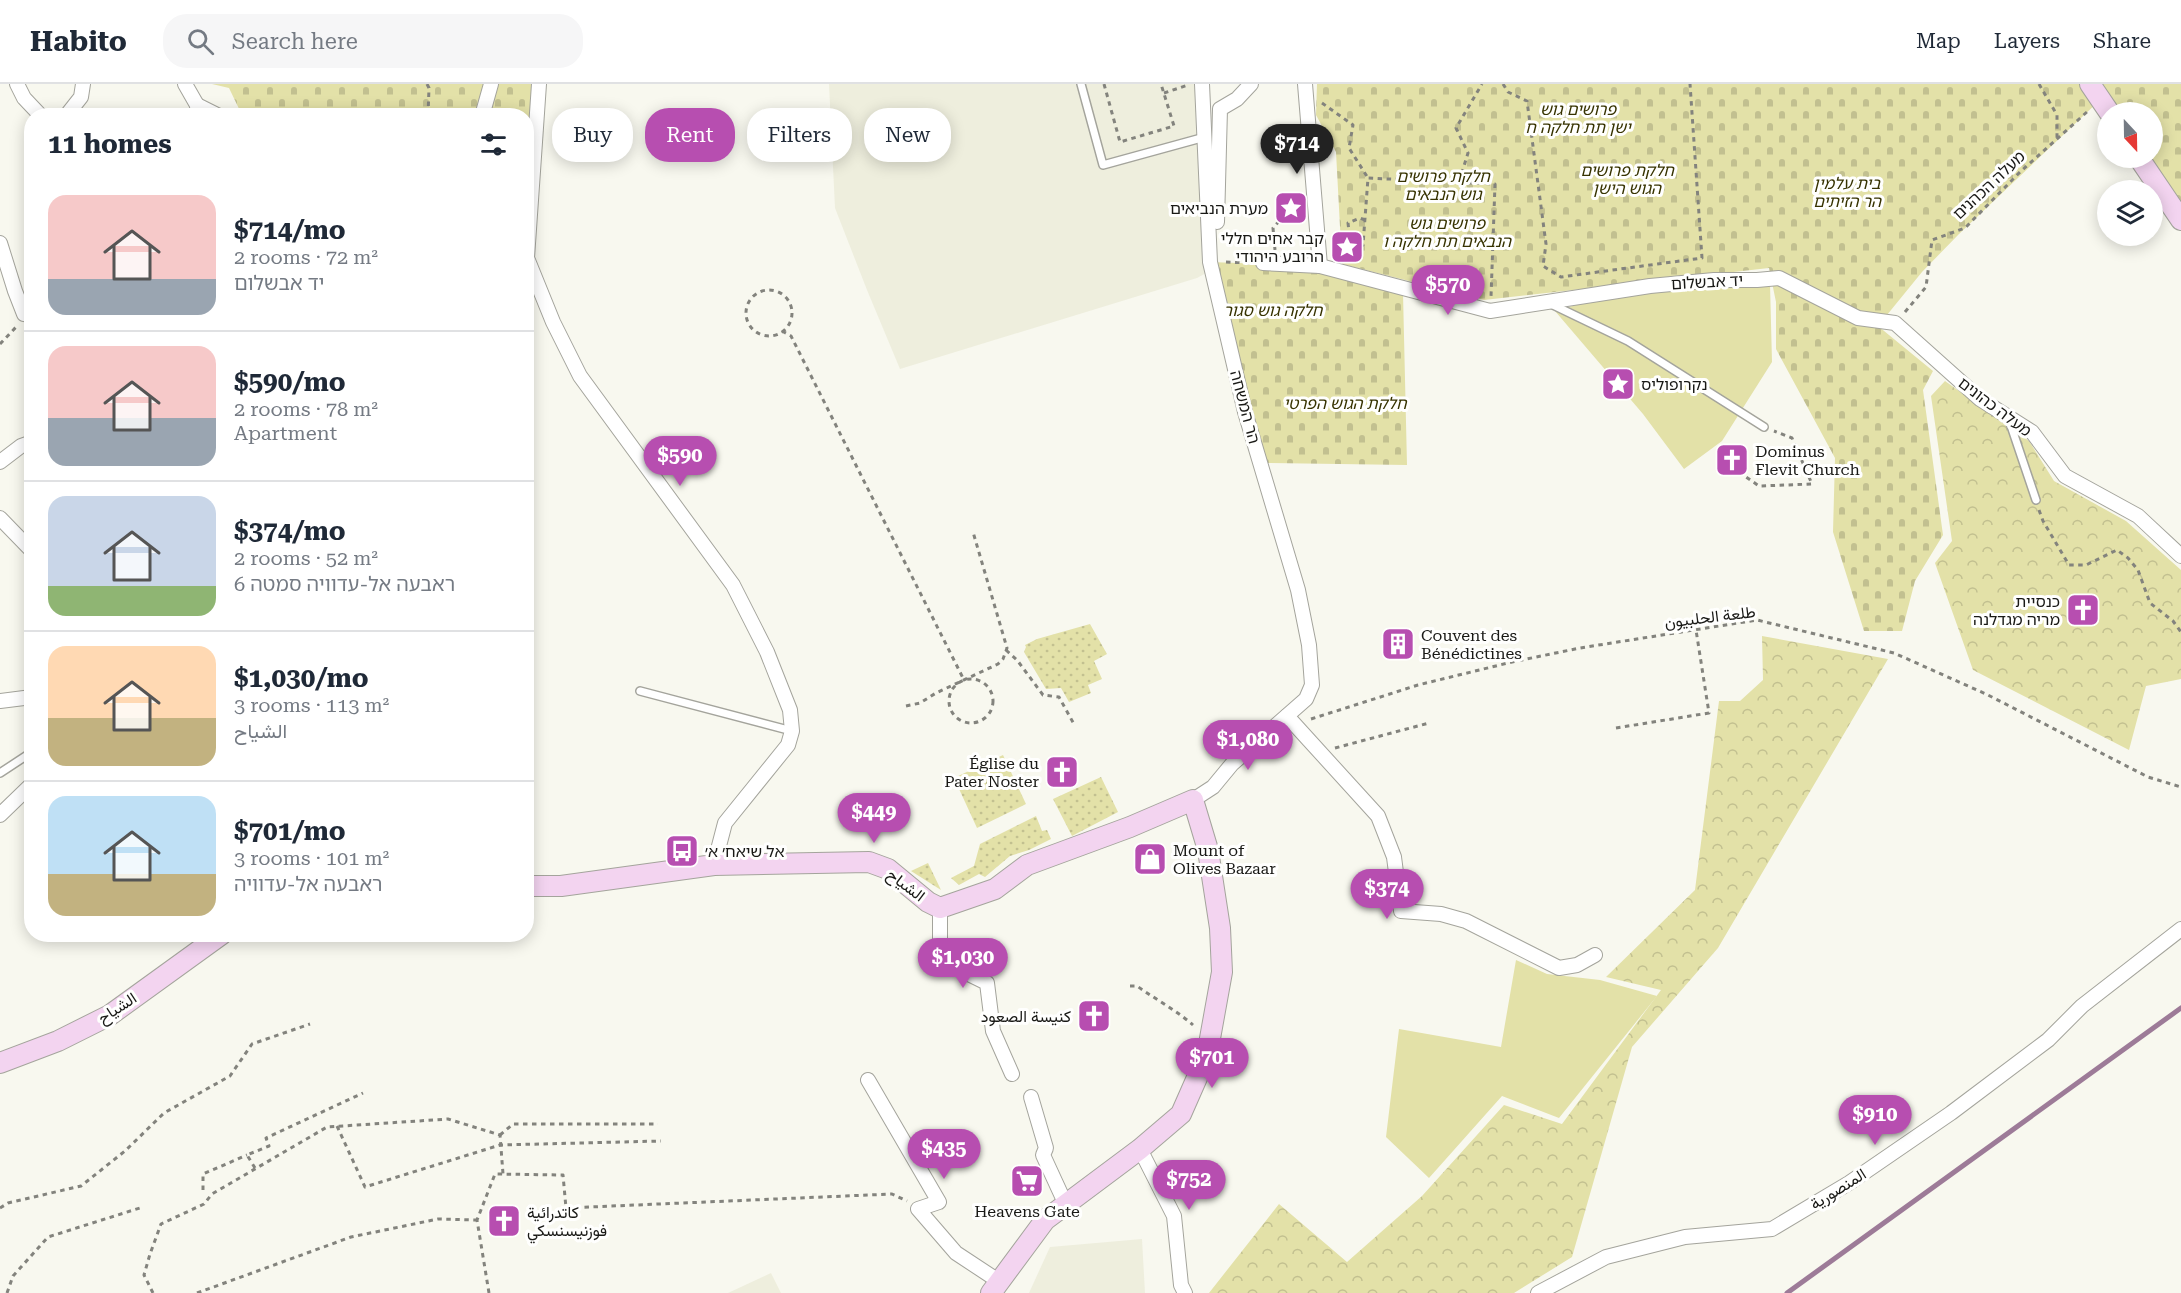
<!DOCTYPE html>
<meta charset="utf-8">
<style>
body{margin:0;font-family:"Roboto Serif",Vazirmatn,"Noto Sans Hebrew",serif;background:#f6f6f7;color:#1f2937;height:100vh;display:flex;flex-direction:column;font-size:22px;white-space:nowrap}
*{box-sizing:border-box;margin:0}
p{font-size:20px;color:#747a83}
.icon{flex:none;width:33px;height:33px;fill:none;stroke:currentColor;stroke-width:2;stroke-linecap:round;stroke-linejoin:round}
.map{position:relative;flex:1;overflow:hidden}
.sheet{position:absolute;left:24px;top:24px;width:510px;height:834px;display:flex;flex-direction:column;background:#fff;border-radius:24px;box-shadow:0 3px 15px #0003}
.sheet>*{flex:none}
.banner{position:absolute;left:552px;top:24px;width:570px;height:54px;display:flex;gap:12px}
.needle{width:39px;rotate:158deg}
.fabs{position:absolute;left:2097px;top:18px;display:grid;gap:12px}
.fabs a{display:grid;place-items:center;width:66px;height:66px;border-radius:50%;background:#fff;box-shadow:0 3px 15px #0003;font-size:30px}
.price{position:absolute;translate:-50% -51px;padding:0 14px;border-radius:21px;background:#b74eb0;color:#fff;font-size:20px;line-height:39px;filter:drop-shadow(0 2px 3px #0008)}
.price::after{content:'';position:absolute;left:50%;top:36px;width:18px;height:14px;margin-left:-9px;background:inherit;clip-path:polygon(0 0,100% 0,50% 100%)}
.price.current{background:#222;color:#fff}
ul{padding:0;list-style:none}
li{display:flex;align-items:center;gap:18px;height:150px;padding:0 24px}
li+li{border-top:2px solid #e0e1e3}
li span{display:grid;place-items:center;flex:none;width:168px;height:120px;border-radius:18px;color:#555}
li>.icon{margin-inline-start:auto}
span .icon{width:72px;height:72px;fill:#fffc;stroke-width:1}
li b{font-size:26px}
h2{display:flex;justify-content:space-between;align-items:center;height:72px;padding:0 24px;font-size:26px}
.chip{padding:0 21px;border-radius:24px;background:#fff;box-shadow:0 3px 15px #0003;font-size:21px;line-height:54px}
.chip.current{background:#b74eb0;color:#fff}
header{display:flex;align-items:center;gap:36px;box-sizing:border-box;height:84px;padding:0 30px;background:#fff;border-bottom:2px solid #e0e1e3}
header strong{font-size:28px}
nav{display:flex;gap:33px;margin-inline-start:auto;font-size:21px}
.search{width:420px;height:54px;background:#f6f6f7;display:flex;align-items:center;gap:15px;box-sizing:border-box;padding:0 21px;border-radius:24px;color:#747a83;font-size:22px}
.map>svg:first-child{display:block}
.built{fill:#eed}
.grass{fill:#e3e1a8}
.forest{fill:url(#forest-crowns)}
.cemetery{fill:url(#cemetery-stones)}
.garden{fill:url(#garden-dots)}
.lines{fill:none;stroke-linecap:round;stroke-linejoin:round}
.stream{stroke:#9d7b98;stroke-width:5}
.lane-casing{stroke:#a4a49c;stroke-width:10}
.street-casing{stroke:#a4a49c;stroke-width:16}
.secondary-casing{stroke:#a4a49c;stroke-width:22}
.path{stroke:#83837d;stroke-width:3;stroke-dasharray:4.5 4.5;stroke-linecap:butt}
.lane{stroke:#fff;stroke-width:7}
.street{stroke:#fff;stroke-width:14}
.secondary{stroke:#f3d4f0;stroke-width:20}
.labels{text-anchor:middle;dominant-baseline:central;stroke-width:6;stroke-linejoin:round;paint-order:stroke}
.park-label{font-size:16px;font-style:italic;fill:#373301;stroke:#fffffe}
.street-label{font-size:16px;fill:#191916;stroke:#fffffe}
.poi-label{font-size:16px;fill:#191916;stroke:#fffffe;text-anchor:start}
</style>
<header>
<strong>Habito</strong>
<div class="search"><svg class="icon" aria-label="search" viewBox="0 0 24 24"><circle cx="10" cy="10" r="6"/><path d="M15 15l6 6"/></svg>Search here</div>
<nav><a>Map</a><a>Layers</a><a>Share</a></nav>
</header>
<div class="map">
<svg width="2181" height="1209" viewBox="0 0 2181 1209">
<defs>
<pattern id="forest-crowns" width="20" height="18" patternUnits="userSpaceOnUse" patternTransform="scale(1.5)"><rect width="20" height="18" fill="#e3e1a8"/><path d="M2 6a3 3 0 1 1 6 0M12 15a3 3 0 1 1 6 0" fill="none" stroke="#c2c090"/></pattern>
<pattern id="cemetery-stones" width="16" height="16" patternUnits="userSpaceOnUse" patternTransform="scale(1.5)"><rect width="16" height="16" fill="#e3e1a8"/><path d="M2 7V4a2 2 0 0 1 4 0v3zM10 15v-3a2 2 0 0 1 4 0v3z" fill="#c2c090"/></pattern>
<pattern id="garden-dots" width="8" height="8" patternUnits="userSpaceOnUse" patternTransform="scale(1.5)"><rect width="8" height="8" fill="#e3e1a8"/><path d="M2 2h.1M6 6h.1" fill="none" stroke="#c2c090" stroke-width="1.8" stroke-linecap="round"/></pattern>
</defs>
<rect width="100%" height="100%" fill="#f8f8ef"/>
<g class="built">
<path d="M 829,0 L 1200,0 L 1208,188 L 1197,194 L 900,285 L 867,206 L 835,124 Z"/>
<path d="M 1142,1155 L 1145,1209 L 1029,1209 L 1050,1163 Z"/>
<path d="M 771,1189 L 781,1209 L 728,1209 Z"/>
</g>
<g class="grass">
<path d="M 1724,199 L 1770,200 L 1772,278 L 1722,357 L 1684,385 L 1643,330 L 1555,227 L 1604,213 Z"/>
<path d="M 1516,876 L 1547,890 L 1600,896 L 1657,912 L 1559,1034 L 1502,1012 L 1429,1094 L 1386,1053 L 1399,945 L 1501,963 Z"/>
</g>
<g class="forest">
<path d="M 1945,297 L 2029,357 L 2054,397 L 2126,437 L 2181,486 L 2181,595 L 2146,602 L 2129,666 L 1973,586 L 1935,479 L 1952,457 L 1931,312 Z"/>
<path d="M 1762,552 L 1888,575 L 1718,864 L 1632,963 L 1572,1173 L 1514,1209 L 1209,1209 L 1279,1120 L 1347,1178 L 1422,1112 L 1504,1021 L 1562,1040 L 1661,906 L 1606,893 L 1695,806 L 1719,617 L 1740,617 L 1763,596 Z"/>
</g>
<g class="cemetery">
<path d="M 212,0 L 533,0 L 527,62 L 526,32 L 242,31 L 229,4 Z"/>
<path d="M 1317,0 L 2181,0 L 2181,133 L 2143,74 L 2152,74 L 2152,28 L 2113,28 L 2100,16 L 1959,150 L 1922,188 L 1878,242 L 1933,287 L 1923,306 L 1943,451 L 1915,497 L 1902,547 L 1864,547 L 1833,448 L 1835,374 L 1776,265 L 1776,218 L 1769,184 L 1484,216 L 1342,180 L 1336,68 L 1316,31 Z"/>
<path d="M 1210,178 L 1320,182 L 1403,209 L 1407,381 L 1264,379 L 1240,276 Z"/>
</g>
<g class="garden">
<path d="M 1090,540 L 1107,570 L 1094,577 L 1102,595 L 1088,601 L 1091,609 L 1069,618 L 1061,604 L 1046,605 L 1024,568 L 1026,563 L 1025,561 L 1037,555 Z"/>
<path d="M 1003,671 L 1026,720 L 977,744 L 954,694 Z"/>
<path d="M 1101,693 L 1118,728 L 1072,752 L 1053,715 Z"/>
<path d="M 1036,732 L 1042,747 L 1047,746 L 1051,755 L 1029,766 L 1010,772 L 985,793 L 979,790 L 959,801 L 951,794 L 974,782 L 980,760 Z"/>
<path d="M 928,779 L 941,806 L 911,787 Z"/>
</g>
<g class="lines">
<path class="stream" d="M 1787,1209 L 2181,924"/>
<defs>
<g id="lane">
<path d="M 1081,0 L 1103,81 L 1205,53"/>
<path d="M 1551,220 L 1628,257 L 1764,343"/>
<path d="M 2009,336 L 2036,416"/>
<path d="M 640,607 L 792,647"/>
<path d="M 0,689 L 32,668"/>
</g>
<g id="street">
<path d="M 17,0 L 24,14 L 41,32"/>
<path d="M 185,0 L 197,21 L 198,32"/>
<path d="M 539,0 L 527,174 L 553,238 L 580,292 L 733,501 L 767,568 L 790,626 L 792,647 L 788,661 L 725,739 L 714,781"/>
<path d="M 1305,0 L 1320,182"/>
<path d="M 197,21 L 219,32"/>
<path d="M 66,32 L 81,13 L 83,0"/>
<path d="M 482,32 L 491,0"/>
<path d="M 1217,138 L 1220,25 L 1237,15 L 1251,0"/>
<path d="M 0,159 L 15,207 L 24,230 L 32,231"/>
<path d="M 1263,179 L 1320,182 L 1490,227 L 1650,202 L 1714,196 L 1757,196 L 1779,194 L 1858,234 L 1895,239 L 1980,315 L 2032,348 L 2065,392 L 2138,432 L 2181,472"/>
<path d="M 0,378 L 21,362 L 32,358"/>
<path d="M 0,434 L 32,467"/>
<path d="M 0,617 L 32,613"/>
<path d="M 1287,632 L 1378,732 L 1394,773 L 1401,827 L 1441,830 L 1466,837 L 1559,884 L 1577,881 L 1595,871"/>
<path d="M 1193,716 L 1213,703 L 1232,680 L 1306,615 L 1312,601 L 1309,561 L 1298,506 L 1245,328 L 1210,178 L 1202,0"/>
<path d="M 0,731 L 32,700"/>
<path d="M 940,824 L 940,876 L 987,899 L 993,947 L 1012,990"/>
<path d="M 868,996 L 939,1118 L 918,1125 L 956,1169 L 1000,1198"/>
<path d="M 1031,1013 L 1046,1064 L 1043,1071 L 1066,1121"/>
<path d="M 1140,1065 L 1174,1132 L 1181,1201 L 1185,1209"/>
<path d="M 1538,1209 L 1606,1173 L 1685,1153 L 1772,1145 L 1849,1099 L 1951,1029 L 2048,956 L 2082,922 L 2181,845"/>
</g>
<g id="secondary">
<path d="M 2090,0 L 2109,28"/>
<path d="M 2139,74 L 2181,136"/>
<path d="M 526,802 L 561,802 L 714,781 L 869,778 L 888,785 L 928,818 L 940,824 L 995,805 L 1027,781 L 1130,743 L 1193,716 L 1208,766 L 1220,844 L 1222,888 L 1207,971 L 1181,1030 L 1140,1065 L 1045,1136 L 991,1209"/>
<path d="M 0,979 L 58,957 L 110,931 L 222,850"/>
</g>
</defs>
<use href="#lane" class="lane-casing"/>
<use href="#street" class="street-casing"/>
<use href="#secondary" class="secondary-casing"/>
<g class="path">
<path d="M 427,0 L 429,4 L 428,32"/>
<path d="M 1104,0 L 1120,58 L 1174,42 L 1161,0"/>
<path d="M 1503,0 L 1508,8 L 1527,17 L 1546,160 L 1543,182 L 1561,193 L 1702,174 L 1690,0"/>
<path d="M 2039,0 L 2057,31 L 2057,55"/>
<path d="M 1164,9 L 1188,1"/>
<path d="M 1322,19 L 1353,41 L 1349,64 L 1368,94"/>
<path d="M 1459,98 L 1468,69 L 1456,44 L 1482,0"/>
<path d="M 1365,136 L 1360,134 L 1348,139 L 1352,172 L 1363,161 L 1368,94 L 1495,100 L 1491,213"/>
<path d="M 1275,166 L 1273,144 L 1291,124"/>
<path d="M 1226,178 L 1249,179"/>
<circle cx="769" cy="229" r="23"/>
<path d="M 1905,228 L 1926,203 L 1932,156 L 1965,144 L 2020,88 L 2088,27"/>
<path d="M 782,247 L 791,252 L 964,596"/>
<path d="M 0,260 L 17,242"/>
<path d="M 1739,388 L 1759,402 L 1812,400 L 1792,354 L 1774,347"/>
<path d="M 2039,426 L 2043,437 L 2069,481 L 2086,481 L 2117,466 L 2128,474 L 2138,486 L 2150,519 L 2173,537 L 2181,548"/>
<path d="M 1006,566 L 1017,576 L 1043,611 L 1059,613 L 1075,642"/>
<circle cx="971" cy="617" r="22"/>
<path d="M 906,622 L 920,619 L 936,609 L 998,580 L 1003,575 L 1007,564 L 973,448"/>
<path d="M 1311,635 L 1418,601 L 1512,578 L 1580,564 L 1757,536 L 1894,569 L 1986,610 L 2148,693 L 2181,703"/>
<path d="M 1616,644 L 1709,629 L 1696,546"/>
<path d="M 1335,664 L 1429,639"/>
<path d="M 1130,902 L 1137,902 C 1155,915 1176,926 1193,941"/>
<path d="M 337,1042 L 365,1103 L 500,1061 L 661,1057"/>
<path d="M 500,1051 L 513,1040 L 658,1040"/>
<path d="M 255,1084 L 247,1071 L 269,1062 L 266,1054 L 363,1009"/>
<path d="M 203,1106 L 203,1090 L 247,1071"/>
<path d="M 0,1124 L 8,1119 L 81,1102 L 125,1067 L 164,1029 L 230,992 L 252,960 L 310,940"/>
<path d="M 7,1209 L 13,1192 L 48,1153 L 143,1123"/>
<path d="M 153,1209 L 144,1191 L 150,1170 L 161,1140 L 204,1120 L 212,1110 L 327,1043 L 448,1035 L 500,1051 L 503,1090"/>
<path d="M 197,1209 L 351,1153 L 438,1135 L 477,1136"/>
<path d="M 489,1209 L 477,1136 L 495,1090 L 563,1091 L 566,1124 L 892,1110 L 907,1117"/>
</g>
<use href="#lane" class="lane"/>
<use href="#street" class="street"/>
<use href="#secondary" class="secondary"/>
</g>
<defs>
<symbol id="sight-square" viewBox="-11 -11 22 22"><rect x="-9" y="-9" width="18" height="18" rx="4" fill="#b74eb0" stroke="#fffffe"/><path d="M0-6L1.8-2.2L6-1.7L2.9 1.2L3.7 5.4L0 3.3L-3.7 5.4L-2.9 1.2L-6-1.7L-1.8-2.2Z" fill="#fff"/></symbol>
<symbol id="church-square" viewBox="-11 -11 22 22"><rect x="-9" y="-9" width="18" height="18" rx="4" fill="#b74eb0" stroke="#fffffe"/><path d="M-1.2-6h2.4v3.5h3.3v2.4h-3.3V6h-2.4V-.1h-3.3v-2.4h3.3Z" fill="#fff"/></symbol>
<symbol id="building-square" viewBox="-11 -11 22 22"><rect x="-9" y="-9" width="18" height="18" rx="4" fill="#b74eb0" stroke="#fffffe"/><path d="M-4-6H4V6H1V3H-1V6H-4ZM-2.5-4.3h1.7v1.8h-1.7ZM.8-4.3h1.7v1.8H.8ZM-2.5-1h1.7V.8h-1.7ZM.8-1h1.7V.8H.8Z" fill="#fff"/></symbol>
<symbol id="bus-square" viewBox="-11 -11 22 22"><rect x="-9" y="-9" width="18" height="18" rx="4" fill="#b74eb0" stroke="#fffffe"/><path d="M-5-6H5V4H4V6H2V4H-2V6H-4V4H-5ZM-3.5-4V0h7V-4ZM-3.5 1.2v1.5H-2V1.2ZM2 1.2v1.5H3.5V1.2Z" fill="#fff"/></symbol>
<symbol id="shop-square" viewBox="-11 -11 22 22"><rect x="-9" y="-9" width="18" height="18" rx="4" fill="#b74eb0" stroke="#fffffe"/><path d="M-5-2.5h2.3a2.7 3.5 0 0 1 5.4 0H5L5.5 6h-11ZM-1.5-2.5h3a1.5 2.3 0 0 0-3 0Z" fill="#fff"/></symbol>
<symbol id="supermarket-square" viewBox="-11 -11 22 22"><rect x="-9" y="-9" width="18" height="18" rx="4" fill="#b74eb0" stroke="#fffffe"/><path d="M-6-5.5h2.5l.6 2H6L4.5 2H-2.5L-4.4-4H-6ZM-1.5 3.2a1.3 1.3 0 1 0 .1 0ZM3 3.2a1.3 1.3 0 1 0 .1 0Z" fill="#fff"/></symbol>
</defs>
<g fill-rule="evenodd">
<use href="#sight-square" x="1272" y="105" width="38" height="38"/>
<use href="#sight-square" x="1328" y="144" width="38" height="38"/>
<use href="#sight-square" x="1599" y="281" width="38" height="38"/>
<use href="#church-square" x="1713" y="357" width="38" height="38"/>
<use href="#church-square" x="2064" y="507" width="38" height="38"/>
<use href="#building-square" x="1379" y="541" width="38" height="38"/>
<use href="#church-square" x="1043" y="669" width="38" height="38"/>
<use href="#bus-square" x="663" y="748" width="38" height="38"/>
<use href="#shop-square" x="1131" y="756" width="38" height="38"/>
<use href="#church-square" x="1075" y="913" width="38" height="38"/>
<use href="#supermarket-square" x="1008" y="1078" width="38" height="38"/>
<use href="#church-square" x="485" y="1118" width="38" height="38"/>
</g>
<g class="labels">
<g class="park-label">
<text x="1578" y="25">פרושים גוש<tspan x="1578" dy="18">ישן תת חלקה ח</tspan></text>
<text x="1627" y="86">חלקת פרושים<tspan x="1627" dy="18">הגוש הישן</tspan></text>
<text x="1443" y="92">חלקת פרושים<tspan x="1443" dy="18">גוש הנבאים</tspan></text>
<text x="1847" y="99">בית עלמין<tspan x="1847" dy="18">הר הזיתים</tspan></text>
<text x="1447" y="139">פרושים גוש<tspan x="1447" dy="18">הנבאים תת חלקה ו</tspan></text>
<text x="1273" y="226">חלקה גוש סגור</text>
<text x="1345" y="319">חלקת הגוש הפרטי</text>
</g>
<g class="street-label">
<text transform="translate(1989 101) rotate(-43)">מעלה הכהנים</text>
<text transform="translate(1707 198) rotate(-3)">יד אבשלום</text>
<text transform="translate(1245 323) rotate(75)">הר המשחה</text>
<text transform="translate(1995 323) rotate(37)">מעלה כהונים</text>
<text transform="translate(1710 533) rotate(-7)">طلعة الحلبيون</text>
<text transform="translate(906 801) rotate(37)">الشياح</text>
<text transform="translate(117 924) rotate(-33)">الشياح</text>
<text transform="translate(1838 1105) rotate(-32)">المنصورية</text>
</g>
<g class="poi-label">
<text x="1268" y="124" text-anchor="end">מערת הנביאים</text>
<text x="1324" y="154" text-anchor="end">קבר אחים חללי<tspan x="1324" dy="18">הרובע היהודי</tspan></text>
<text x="1641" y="300">נקרופוליס</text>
<text x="1755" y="367">Dominus<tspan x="1755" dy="18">Flevit Church</tspan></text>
<text x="2060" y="517" text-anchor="end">כנסיית<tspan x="2060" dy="18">מריה מגדלנה</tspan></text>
<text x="1421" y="551">Couvent des<tspan x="1421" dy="18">Bénédictines</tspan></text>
<text x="1039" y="679" text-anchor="end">Église du<tspan x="1039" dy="18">Pater Noster</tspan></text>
<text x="1173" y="766">Mount of<tspan x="1173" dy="18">Olives Bazaar</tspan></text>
<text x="705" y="767">אל שיאח׳ א׳</text>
<text x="1071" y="932" text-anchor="end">كنيسة الصعود</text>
<text x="1027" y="1127" text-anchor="middle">Heavens Gate</text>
<text x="527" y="1128">كاتدرائية<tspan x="527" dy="18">فوزنيسنسكي</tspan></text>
</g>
</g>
</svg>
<div class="fabs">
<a><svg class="needle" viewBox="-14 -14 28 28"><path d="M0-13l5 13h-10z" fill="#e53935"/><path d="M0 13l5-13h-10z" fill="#747a83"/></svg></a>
<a><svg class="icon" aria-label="layers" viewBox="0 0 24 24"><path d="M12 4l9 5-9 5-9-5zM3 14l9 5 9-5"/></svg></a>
</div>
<b class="price current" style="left:1297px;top:91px">$714</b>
<b class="price" style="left:1448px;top:232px">$570</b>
<b class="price" style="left:680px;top:403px">$590</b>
<b class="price" style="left:1248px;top:687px">$1,080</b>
<b class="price" style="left:874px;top:760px">$449</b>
<b class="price" style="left:1387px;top:836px">$374</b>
<b class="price" style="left:963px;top:905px">$1,030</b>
<b class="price" style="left:1212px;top:1005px">$701</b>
<b class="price" style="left:1875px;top:1062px">$910</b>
<b class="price" style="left:944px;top:1096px">$435</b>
<b class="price" style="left:1189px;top:1127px">$752</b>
<div class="banner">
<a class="chip">Buy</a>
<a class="chip current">Rent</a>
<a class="chip">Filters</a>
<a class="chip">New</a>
</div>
<section class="sheet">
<h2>11 homes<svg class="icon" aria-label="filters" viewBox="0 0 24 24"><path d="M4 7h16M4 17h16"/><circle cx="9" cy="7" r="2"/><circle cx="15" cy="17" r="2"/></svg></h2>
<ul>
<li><span style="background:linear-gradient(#f6c9c9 70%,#9aa5b1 0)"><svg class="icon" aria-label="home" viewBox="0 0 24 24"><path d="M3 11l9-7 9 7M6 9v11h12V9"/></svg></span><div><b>$714/mo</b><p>2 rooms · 72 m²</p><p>יד אבשלום</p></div></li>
<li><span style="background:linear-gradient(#f6c9c9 60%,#9aa5b1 0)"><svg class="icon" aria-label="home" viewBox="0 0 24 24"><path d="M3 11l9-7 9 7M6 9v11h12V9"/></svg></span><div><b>$590/mo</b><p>2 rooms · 78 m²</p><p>Apartment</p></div></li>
<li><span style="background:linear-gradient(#c9d6e8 75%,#8fb573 0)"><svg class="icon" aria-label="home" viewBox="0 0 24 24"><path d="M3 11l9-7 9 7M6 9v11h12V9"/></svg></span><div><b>$374/mo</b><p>2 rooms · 52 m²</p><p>ראבעה אל-עדוויה סמטה 6</p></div></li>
<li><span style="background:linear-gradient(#ffd9b3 60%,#c2b280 0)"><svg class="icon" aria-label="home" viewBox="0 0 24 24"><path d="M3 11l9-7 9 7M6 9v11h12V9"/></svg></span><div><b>$1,030/mo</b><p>3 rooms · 113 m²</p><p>الشياح</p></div></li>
<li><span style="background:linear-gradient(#bfe0f5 65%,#c2b280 0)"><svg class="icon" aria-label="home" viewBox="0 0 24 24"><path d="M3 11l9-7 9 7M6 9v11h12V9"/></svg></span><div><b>$701/mo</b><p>3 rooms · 101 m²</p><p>ראבעה אל-עדוויה</p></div></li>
</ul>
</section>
</div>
